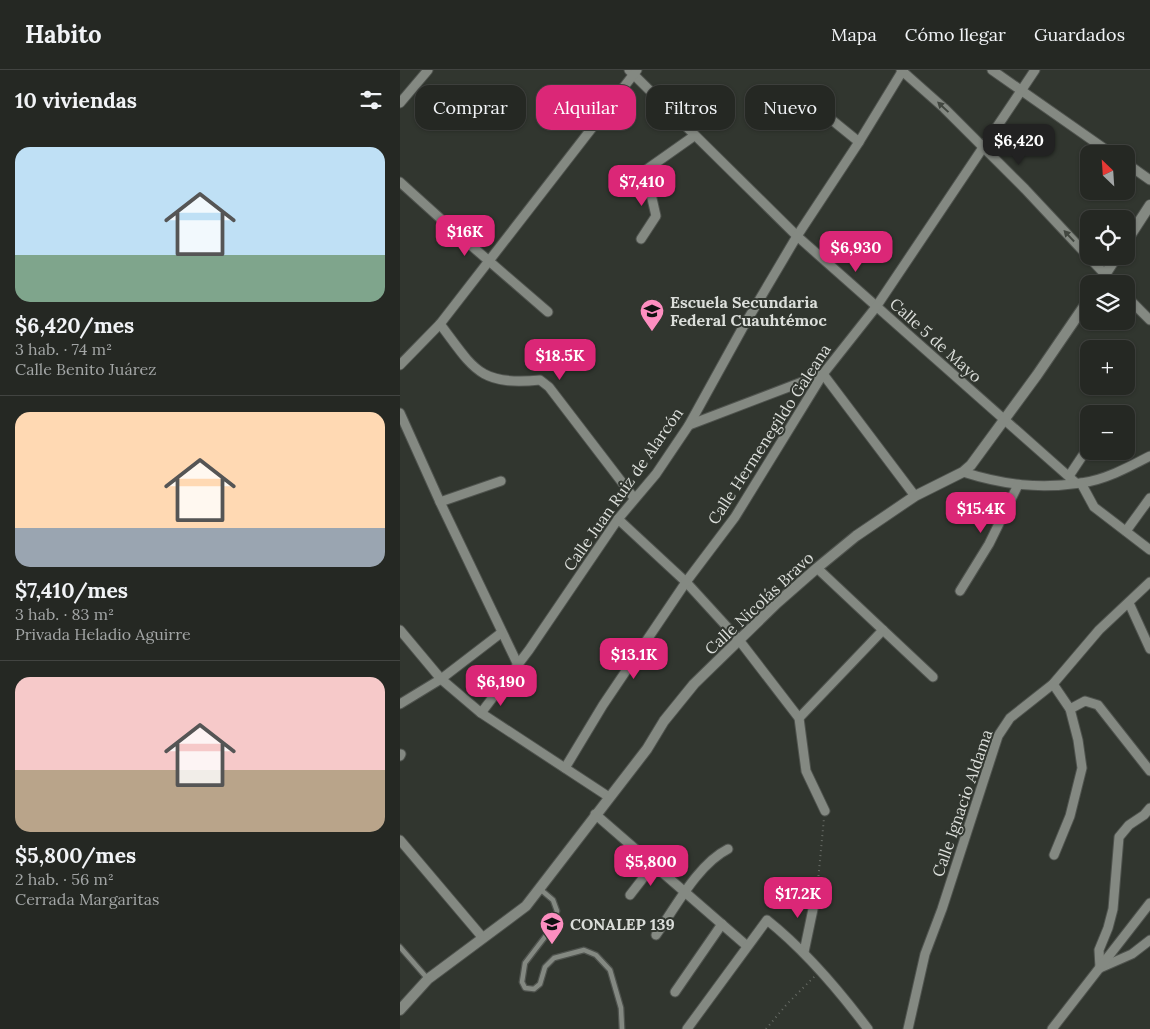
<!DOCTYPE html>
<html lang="es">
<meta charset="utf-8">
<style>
body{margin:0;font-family:Lora,serif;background:#313430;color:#f1f3f6;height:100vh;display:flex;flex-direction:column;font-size:19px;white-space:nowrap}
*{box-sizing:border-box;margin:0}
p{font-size:16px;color:#a3a6a6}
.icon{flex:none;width:28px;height:28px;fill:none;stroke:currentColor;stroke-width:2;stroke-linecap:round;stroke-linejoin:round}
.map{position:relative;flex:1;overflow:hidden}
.sheet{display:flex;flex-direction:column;background:#252823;width:400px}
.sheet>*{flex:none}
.banner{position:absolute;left:15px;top:15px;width:475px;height:45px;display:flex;gap:10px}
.needle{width:32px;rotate:335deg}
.buttons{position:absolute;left:680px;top:75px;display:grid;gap:10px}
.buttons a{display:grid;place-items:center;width:55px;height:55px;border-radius:10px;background:#252823;box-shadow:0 1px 4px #0004,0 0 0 1px #424441;font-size:25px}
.price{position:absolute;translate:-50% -42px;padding:0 11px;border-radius:10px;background:#db2777;color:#fff;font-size:16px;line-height:32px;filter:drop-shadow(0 1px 2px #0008)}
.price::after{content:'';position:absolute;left:50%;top:30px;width:15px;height:11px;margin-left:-8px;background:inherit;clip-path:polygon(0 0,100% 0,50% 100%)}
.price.current{background:#222;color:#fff}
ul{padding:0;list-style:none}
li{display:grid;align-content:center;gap:10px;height:265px;padding:0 15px}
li+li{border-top:1px solid #424441}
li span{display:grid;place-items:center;height:155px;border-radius:15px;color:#555}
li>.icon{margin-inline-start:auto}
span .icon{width:90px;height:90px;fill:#fffc;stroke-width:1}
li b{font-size:21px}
h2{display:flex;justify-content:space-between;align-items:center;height:60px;padding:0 15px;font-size:21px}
.pill{padding:0 18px;border-radius:15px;background:#252823;box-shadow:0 1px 4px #0004,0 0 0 1px #424441;font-size:18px;line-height:45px}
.pill.current{background:#db2777;color:#fff}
header{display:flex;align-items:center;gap:30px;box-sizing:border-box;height:70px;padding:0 25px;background:#252823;border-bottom:1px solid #424441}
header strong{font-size:24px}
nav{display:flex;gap:28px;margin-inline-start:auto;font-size:18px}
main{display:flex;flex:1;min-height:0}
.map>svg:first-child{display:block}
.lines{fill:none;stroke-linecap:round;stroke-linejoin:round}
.service-casing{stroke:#4f534e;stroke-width:7}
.minor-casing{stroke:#4f534e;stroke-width:11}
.tertiary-casing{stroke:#4f534e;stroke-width:12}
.path{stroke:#676b65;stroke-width:2;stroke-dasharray:1 4;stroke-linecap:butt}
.service{stroke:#848982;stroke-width:4.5}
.minor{stroke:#848982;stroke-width:9}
.tertiary{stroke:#848982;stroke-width:10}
.oneway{fill:#424740}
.labels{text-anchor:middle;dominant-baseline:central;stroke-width:4;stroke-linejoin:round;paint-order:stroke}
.poi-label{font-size:16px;font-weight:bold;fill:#dbdeda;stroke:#31362f;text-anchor:start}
.street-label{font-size:16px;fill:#dbdeda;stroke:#31362f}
</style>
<header>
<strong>Habito</strong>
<nav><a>Mapa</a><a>Cómo llegar</a><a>Guardados</a></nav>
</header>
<main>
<section class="sheet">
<h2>10 viviendas<svg class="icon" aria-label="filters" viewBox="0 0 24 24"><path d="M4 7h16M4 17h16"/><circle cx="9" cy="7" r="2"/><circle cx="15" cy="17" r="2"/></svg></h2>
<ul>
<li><span style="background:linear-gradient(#bfe0f5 70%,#7fa58c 0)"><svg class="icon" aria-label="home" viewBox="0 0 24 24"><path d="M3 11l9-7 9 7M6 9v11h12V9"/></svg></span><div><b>$6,420/mes</b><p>3 hab. · 74 m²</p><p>Calle Benito Juárez</p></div></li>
<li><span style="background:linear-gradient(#ffd9b3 75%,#9aa5b1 0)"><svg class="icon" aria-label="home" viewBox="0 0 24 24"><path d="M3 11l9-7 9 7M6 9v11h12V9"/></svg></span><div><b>$7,410/mes</b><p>3 hab. · 83 m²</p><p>Privada Heladio Aguirre</p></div></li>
<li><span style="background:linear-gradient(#f6c9c9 60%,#b9a48a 0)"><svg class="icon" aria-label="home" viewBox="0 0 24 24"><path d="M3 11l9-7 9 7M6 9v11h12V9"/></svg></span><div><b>$5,800/mes</b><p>2 hab. · 56 m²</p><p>Cerrada Margaritas</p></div></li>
</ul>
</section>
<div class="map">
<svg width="750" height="959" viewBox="0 0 750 959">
<rect width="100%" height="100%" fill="#31362f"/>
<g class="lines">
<defs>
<g id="service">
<path d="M 140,819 L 153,830 L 157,841 L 151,859 L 125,893 L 122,912 L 125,918 L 134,919 L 140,914 L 145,897 L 154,888 L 184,880 L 196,885 L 210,900 L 221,938 L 222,959"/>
<path d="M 0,877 L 27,908"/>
</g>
<g id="minor">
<path d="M 229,0 L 397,166 L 676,413"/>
<path d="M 501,0 L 544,38 L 625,119 L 714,214"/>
<path d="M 592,0 L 712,84"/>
<path d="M 0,33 L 28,0"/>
<path d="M 411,33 L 459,72"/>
<path d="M 726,93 L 750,110"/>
<path d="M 0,112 L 52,159 L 148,242"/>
<path d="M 241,169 L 256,146 L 251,124 L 241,106 L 243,102 L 294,66"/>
<path d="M 726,226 L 750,250"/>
<path d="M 40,254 C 74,299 79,316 140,310 L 149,317 L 234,428"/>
<path d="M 0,295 L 40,254 L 237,0"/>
<path d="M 0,343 L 40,432 L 118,595"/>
<path d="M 289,355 L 423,304 L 515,426"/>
<path d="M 563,402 C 604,415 639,419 681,413 C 705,410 729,397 750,386"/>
<path d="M 669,406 L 689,376"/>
<path d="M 681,413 L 694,437 L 750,480"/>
<path d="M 40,432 L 101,411"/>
<path d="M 218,449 L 286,512 L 339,570 L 399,648 L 406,701 L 425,741"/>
<path d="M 726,461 L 750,428"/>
<path d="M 417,498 L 533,607"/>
<path d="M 560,521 L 589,474 L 618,415"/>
<path d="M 729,533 L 750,579"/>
<path d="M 0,560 L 41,609 L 81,643 L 209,727"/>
<path d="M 653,614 L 670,639 L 678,670 L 682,698 L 670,746 L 654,785"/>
<path d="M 0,634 L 41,609 L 101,563"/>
<path d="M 670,639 L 685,631 L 698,635 L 750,701"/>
<path d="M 81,643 L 129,580 L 218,449 L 256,404 L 289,355 L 342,259 L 397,166 L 459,72 L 503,0"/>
<path d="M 399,648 L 483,560"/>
<path d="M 0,686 L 1,684"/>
<path d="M 165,698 L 203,635 L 286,512 L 335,447 L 423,304 L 476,237 L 635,0"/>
<path d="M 750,738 L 744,745 L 729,755 L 719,767 L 713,839 L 708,858 L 699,880 L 700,898 L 732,884 L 750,870"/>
<path d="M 195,744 L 347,876"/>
<path d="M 0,770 L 83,868"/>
<path d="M 230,825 L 254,794"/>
<path d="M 256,865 C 275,838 298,794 328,779"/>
<path d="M 404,882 L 417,820"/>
<path d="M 275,922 L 322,854"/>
<path d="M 287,959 L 367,850 C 406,881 438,919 468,959"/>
<path d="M 508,959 L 525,884 L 542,839 L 598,666 L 610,648 L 653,614 L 699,560 L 750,512"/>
<path d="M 652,959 L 750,833"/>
</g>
<g id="tertiary">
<path d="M 726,172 L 750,135"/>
<path d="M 699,214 L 717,186"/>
<path d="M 0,940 L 28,909 L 126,836 L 247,679 L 264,651 L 294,614 L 377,533 L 417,498 L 456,466 L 515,426 L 563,402 L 571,395 L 637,305 L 689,229"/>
</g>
</defs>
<use href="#service" class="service-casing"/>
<use href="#minor" class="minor-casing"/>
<use href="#tertiary" class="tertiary-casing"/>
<g class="path">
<path d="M 418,811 L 424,748"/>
<path d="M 366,959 L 387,934 L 415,906"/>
</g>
<use href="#service" class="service"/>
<use href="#minor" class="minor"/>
<use href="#tertiary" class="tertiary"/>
</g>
<defs><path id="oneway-solid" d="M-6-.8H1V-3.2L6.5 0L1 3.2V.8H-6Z" transform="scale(1.25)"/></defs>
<g class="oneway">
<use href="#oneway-solid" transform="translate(543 37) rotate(-137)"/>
<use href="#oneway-solid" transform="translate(669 166) rotate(-133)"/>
</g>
<defs>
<symbol id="school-pin" viewBox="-11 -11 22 30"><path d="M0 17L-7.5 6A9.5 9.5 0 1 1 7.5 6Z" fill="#fd8ec0" stroke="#31362f"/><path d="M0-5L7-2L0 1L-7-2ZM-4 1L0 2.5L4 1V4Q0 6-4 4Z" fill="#111"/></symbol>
</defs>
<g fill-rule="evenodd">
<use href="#school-pin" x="238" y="227" width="28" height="38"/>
<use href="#school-pin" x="138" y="840" width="28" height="38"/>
</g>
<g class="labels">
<g class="poi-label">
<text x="270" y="232">Escuela Secundaria<tspan x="270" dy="18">Federal Cuauhtémoc</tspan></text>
<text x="170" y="854">CONALEP 139</text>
</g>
<g class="street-label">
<text transform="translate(536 270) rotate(42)">Calle 5 de Mayo</text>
<text transform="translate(369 364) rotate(-57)">Calle Hermenegildo Galeana</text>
<text transform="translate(223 419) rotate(-55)">Calle Juan Ruiz de Alarcón</text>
<text transform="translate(359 533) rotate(-43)">Calle Nicolás Bravo</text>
<text transform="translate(562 733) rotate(-71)">Calle Ignacio Aldama</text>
</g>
</g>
</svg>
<div class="buttons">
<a><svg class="needle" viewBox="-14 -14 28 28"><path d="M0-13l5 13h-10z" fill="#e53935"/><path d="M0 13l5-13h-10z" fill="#a3a6a6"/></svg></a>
<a><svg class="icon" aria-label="locate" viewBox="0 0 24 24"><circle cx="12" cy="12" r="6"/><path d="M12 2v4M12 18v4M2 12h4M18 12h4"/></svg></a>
<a><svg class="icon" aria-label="layers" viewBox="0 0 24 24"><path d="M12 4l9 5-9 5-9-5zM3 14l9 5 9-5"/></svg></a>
<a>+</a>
<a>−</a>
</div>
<b class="price current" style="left:619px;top:96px">$6,420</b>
<b class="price" style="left:242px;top:137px">$7,410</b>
<b class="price" style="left:65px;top:187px">$16K</b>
<b class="price" style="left:456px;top:203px">$6,930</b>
<b class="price" style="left:160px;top:311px">$18.5K</b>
<b class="price" style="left:581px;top:464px">$15.4K</b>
<b class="price" style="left:234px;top:610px">$13.1K</b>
<b class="price" style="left:101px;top:637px">$6,190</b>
<b class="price" style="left:251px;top:817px">$5,800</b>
<b class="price" style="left:398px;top:849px">$17.2K</b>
<div class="banner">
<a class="pill">Comprar</a>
<a class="pill current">Alquilar</a>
<a class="pill">Filtros</a>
<a class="pill">Nuevo</a>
</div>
</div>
</main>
